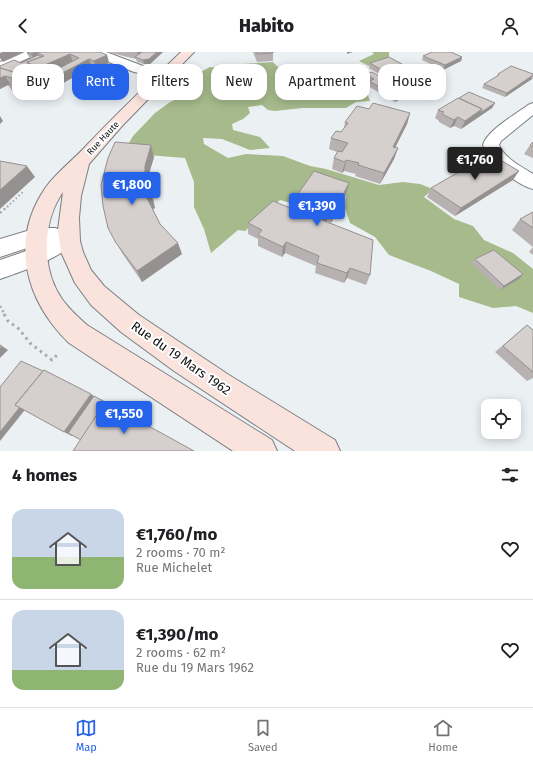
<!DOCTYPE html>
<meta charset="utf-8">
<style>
body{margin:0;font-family:"Fira Sans",sans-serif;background:#f6f6f6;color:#202124;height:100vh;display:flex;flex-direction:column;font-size:15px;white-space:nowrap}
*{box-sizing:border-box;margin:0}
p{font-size:13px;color:#757577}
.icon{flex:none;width:22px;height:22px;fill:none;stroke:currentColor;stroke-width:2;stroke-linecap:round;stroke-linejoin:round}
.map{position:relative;height:399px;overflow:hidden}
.details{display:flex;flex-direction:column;background:#fff;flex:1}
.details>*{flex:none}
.top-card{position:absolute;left:12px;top:12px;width:509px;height:36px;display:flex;gap:8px}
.buttons{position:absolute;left:481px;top:347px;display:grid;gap:8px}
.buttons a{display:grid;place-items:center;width:40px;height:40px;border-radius:8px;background:#fff;box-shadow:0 2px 10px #0003;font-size:20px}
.price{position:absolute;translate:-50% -34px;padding:0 9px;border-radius:4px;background:#2563eb;color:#fff;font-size:13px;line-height:26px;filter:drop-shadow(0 1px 2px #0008)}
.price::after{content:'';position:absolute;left:50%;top:24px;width:12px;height:9px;margin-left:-6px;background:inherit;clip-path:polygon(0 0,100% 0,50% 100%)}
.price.selected{background:#222;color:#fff}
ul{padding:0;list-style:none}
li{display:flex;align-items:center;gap:12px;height:100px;padding:0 12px}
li+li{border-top:1px solid #e0e0e0}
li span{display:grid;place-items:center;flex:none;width:112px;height:80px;border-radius:12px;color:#555}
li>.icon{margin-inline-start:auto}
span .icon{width:48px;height:48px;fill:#fffc;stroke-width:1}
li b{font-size:17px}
h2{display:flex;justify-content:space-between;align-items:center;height:48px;padding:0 12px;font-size:17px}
.tag{padding:0 14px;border-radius:12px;background:#fff;box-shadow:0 2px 10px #0003;font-size:14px;line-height:36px}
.tag.selected{background:#2563eb;color:#fff}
header{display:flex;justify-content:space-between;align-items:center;height:52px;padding:0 12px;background:#fff;font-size:18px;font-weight:800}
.tabs{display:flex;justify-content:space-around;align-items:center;height:56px;border-top:1px solid #e0e0e0;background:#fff;font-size:11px;color:#757577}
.tabs a{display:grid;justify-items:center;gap:2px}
.tabs .selected{color:#2563eb}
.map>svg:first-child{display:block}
.forest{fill:#a6ba8c}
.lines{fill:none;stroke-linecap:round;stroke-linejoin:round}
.street-casing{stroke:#7b7f82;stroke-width:2}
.secondary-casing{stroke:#7b7f82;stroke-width:2}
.path-far2{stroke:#a6aaac;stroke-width:2;stroke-dasharray:1.5 2.5;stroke-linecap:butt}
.path-far1{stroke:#a6aaac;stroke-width:2.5;stroke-dasharray:2 3;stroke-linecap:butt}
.path{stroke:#a6aaac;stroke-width:3;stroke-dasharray:2.5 4;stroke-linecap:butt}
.street{fill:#fff;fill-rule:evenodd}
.secondary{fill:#fae2dd;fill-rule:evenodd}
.wall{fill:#b7b2b1;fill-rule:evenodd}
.shaded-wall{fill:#959190}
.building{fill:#d5cfce;stroke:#959190}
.labels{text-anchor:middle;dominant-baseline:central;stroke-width:4;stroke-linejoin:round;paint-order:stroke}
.far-street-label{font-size:9px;fill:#0e1011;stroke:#fff}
.near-street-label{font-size:13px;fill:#0e1011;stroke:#fff}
</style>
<header><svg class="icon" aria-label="back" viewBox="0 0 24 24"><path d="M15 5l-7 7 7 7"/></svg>Habito<svg class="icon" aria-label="person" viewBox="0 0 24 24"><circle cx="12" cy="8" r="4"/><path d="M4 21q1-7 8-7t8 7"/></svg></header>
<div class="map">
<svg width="533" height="399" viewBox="0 0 533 399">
<rect width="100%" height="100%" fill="#ebf0f3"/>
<g class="forest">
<path d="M 372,0 L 389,0 L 389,7 L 369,14 L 359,9 L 374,2 Z"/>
<path d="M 273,10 L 284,21 L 302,23 L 318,28 L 347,41 L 349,37 L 358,35 L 367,41 L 370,49 L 356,50 L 346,56 L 302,56 L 275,59 L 268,58 L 262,53 L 248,55 L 250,61 L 243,67 L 232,72 L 233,78 L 260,85 L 270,96 L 250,98 L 222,87 L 203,86 L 204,92 L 228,106 L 246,102 L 283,104 L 310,114 L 326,117 L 379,133 L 403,130 L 420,132 L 433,137 L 424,145 L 454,167 L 473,174 L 484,188 L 513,201 L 533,217 L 533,261 L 516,254 L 493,256 L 459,245 L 459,232 L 431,219 L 389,203 L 375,185 L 350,171 L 345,156 L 346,141 L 308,128 L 294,152 L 280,148 L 245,179 L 238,178 L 211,201 L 204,177 L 194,155 L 194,130 L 185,106 L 123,101 L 133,84 L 155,61 L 170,50 L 181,45 L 199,21 L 210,15 L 220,16 L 243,12 Z"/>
</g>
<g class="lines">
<defs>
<g id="street">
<path d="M 21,0 L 37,0 L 35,3 L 0,19 L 0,10 Z"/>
<path d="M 89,0 L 106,0 L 143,14 L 170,20 L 172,23 L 170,26 L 165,27 L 134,20 L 91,3 Z"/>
<path d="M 533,51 L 533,63 L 501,89 L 499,93 C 504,106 522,115 533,122 L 533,137 C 517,133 488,110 483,93 C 486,79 516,62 528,53 Z"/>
<path d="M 37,176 L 55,176 L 63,179 L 68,177 L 76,179 L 79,185 C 68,204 20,220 0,227 L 0,208 L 29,198 L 39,192 L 0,205 L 0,187 Z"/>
</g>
<path id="secondary" d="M 181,0 L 194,0 L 122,74 L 89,112 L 81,144 L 79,166 L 80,189 L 83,200 L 91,218 L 104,234 L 139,263 L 229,323 L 335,388 L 340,399 L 295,399 L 174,319 L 121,280 L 91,253 L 75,231 L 61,200 L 58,178 L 63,140 C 42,170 41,217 62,247 C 69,257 78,265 87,273 L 272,388 L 277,399 L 233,399 L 69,291 C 25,248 9,188 46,135 C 57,120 73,108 86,94 C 117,61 149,31 181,0 Z"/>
</defs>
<use href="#street" class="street-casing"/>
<use href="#secondary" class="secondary-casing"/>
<path class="path-far2" d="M 7,155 L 24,139"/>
<g class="path-far1">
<path d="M 0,161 L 8,154"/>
<path d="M 0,254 L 5,263"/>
</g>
<path class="path" d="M 4,262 L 8,269 L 19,277 L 30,291 L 52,308 L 57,303"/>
<use href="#street" class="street"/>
<use href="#secondary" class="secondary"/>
</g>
<g class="wall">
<path d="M 37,0 L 39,3 L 40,4 L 38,1 L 107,3 L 109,11 L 97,17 L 92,15 L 36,46 L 13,40 L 8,33 L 0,37 L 0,14 L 21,11 L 31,6 L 29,5 L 27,1 ZM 57,17 L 32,30 L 31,30 L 42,24 Z"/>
<path d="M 108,0 L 163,0 L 150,12 L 144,12 L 137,10 L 136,7 L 115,2 Z"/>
<path d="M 253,0 L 273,0 L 273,9 L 257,10 Z"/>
<path d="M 423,4 L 462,5 L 461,9 L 443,18 L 422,8 Z"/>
<path d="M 370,11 L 407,20 L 389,28 L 369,16 Z"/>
<path d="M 366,22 L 407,40 L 406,44 L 395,50 L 368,34 L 369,29 L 365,27 Z"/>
<path d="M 498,22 L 532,27 L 505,45 L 482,36 L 484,32 L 497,24 Z"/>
<path d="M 495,51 L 492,56 L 461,77 L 454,74 L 450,76 L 439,70 L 439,69 L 435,66 L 438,58 Z"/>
<path d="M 369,57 L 410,61 L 407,72 L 395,95 L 398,96 L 394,107 L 380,132 L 355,124 L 356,122 L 344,119 L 342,121 L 332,117 L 334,106 L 337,100 L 329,97 L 331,86 L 341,80 L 344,76 L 345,70 Z"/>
<path d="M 533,90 L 533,106 L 524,102 L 530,93 Z"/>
<path d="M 154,105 L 148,125 L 149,134 L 153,145 L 155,156 L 153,157 L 160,172 L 182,202 L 142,230 L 122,201 L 108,176 Z"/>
<path d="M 513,128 L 455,164 L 427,145 L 431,136 Z"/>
<path d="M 346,142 L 331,171 L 327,169 L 326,170 L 370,223 L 366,233 L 347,226 L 344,231 L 315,221 L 316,214 L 285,201 L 282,205 L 258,194 L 258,187 L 248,182 L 248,171 L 293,157 L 294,155 L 295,146 Z"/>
<path d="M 533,160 L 533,195 L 512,178 L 520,167 Z"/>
<path d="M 533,195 L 533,203 L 529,200 Z"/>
<path d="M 475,207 L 523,222 L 519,227 L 500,238 L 471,211 Z"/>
<path d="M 527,273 L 533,278 L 533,326 L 527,329 L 495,300 Z"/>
</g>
<g class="shaded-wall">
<path d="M 3,0 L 25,0 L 3,10 L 0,6 L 0,1 Z"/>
<path d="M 36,0 L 37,0 L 39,4 L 34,7 L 31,2 Z"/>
<path d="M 137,0 L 149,0 L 139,7 Z"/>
<path d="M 157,0 L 163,0 L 150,12 L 144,12 L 143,8 Z"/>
<path d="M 347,0 L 353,0 L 347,2 Z"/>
<path d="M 70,2 L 73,10 L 42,24 L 22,35 L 16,27 L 23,23 L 40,19 L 38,16 Z"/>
<path d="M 107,3 L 109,11 L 97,17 L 94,9 Z"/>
<path d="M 462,5 L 461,9 L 443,18 L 445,13 Z"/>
<path d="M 89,7 L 92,15 L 36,46 L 32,37 Z"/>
<path d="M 409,16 L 407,20 L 389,28 L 390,23 Z"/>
<path d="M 533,23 L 532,27 L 505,45 L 507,41 Z"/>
<path d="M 5,24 L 10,32 L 8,32 L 8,33 L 0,37 L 0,26 Z"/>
<path d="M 407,40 L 406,44 L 395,50 L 397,45 Z"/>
<path d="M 495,51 L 492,56 L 461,77 L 465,69 L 482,57 Z"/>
<path d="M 410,61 L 407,72 L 390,106 L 393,95 Z"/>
<path d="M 0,64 L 3,69 L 0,72 Z"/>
<path d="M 458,65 L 454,74 L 450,76 L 454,68 Z"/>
<path d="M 151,93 L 154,105 L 148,125 L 149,146 L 145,134 L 145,114 Z"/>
<path d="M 398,96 L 394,107 L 380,132 L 384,121 Z"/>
<path d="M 346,108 L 344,119 L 342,121 L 345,110 Z"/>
<path d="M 27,114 L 35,125 L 0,157 L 0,138 Z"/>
<path d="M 519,119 L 513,128 L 455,164 L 461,156 Z"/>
<path d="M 349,131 L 346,142 L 331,171 L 334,160 Z"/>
<path d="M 149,134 L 155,156 L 151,158 L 147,146 Z"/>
<path d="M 329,158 L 327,169 L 321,179 L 322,168 Z"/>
<path d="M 286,190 L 285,201 L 282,205 L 283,195 Z"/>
<path d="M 178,191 L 182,202 L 142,230 L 137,219 Z"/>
<path d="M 350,216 L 347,226 L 344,231 L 347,221 Z"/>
<path d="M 523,222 L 519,227 L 500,238 L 504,234 Z"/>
<path d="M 2,294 L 8,298 L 0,306 L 0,297 Z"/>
<path d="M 47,321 L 52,324 L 0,389 L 0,380 Z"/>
<path d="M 91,342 L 98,347 L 72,384 L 64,380 Z"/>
</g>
<g class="building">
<path d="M 29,0 L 36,0 L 31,2 L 27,1 Z"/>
<path d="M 40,0 L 100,0 L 107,3 L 94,9 L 89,7 L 32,37 L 8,32 L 17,27 L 32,30 L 79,6 L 70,2 L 38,16 L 27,10 L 44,4 L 38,1 Z"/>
<path d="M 142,0 L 157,0 L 149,7 L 143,8 L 135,5 Z"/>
<path d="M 256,0 L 273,0 L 273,1 L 257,2 Z"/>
<path d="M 432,0 L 451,0 L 462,5 L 445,13 L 423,4 Z"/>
<path d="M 38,3 L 41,5 L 27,10 L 29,14 L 40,19 L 25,27 L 23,23 L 0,16 L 0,14 L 14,8 L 21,11 Z"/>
<path d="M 389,5 L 409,16 L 390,23 L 370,11 Z"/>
<path d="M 511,14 L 533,22 L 533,23 L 507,41 L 484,32 L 499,23 L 498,22 Z"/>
<path d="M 0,16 L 23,23 L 16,27 L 5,24 L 0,26 Z"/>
<path d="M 372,20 L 407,40 L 397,45 L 369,29 L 374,27 L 366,22 Z"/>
<path d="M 469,40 L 495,51 L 480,61 L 482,57 L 459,46 Z"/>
<path d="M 458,46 L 482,57 L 465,69 L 458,65 L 454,68 L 442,62 L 444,60 L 438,58 Z"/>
<path d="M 373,51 L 410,61 L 393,95 L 398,96 L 384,121 L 358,113 L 359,111 L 346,108 L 345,110 L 334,106 L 338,99 L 342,100 L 348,91 L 331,86 L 336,79 L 341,80 L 348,71 L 345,70 L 357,54 L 369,57 Z"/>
<path d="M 115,90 L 151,93 L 145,114 L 145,134 L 149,134 L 152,145 L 147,146 L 160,172 L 178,191 L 137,219 L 116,191 L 108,176 L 103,154 L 101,133 L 108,106 Z"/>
<path d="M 533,90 L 533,95 L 530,93 Z"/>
<path d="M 490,102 L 519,119 L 461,156 L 431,136 Z"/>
<path d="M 0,109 L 27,114 L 0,138 Z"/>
<path d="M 314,119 L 349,131 L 334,160 L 329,158 L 322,168 L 373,188 L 370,223 L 350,216 L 347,221 L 317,211 L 319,204 L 286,190 L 283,195 L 258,183 L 262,178 L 248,171 L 273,149 L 293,157 L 299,148 L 295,146 Z"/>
<path d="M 533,160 L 533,176 L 520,167 Z"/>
<path d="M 494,198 L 523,222 L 504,234 L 475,207 Z"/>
<path d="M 527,273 L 533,278 L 533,320 L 503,294 Z"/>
<path d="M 0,293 L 2,294 L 0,297 Z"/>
<path d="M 21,309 L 43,319 L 15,353 L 20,355 L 0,380 L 0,335 Z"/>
<path d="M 44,318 L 91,342 L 64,380 L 15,353 Z"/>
<path d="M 94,344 L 105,350 L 81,388 L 68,381 Z"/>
<path d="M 105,350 L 194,399 L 73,399 Z"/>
</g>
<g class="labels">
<g class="far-street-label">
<text transform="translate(103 86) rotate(-47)">Rue Haute</text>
</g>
<g class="near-street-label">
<text transform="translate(181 306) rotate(35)">Rue du 19 Mars 1962</text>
</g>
</g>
</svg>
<div class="buttons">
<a><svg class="icon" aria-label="locate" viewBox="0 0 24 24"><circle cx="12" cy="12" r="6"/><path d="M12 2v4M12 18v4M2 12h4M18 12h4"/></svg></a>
</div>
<b class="price selected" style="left:475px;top:129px">€1,760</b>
<b class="price" style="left:132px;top:154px">€1,800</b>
<b class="price" style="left:317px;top:175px">€1,390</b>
<b class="price" style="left:124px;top:383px">€1,550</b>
<div class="top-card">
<a class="tag">Buy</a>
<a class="tag selected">Rent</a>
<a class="tag">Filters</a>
<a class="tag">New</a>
<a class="tag">Apartment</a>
<a class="tag">House</a>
</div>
</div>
<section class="details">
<h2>4 homes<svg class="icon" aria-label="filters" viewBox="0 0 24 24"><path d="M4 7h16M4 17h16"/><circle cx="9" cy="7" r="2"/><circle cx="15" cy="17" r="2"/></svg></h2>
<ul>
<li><span style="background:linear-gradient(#c9d6e8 60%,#8fb573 0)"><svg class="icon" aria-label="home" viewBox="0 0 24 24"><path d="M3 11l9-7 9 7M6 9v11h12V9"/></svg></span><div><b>€1,760/mo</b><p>2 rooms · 70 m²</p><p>Rue Michelet</p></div><svg class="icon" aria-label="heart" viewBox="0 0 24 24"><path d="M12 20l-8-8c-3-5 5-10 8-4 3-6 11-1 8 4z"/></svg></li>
<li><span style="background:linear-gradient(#c9d6e8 75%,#8fb573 0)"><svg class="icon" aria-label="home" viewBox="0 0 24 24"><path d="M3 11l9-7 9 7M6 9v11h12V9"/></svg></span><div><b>€1,390/mo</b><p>2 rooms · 62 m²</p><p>Rue du 19 Mars 1962</p></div><svg class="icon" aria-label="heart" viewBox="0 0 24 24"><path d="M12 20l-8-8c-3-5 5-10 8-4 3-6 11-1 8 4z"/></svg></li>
</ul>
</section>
<nav class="tabs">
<a class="selected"><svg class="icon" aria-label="map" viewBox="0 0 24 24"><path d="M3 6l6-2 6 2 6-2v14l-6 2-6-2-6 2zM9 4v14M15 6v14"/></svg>Map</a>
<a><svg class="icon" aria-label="saved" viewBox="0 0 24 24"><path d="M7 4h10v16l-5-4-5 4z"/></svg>Saved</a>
<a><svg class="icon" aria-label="home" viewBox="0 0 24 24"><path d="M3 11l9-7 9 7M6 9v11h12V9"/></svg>Home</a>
</nav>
